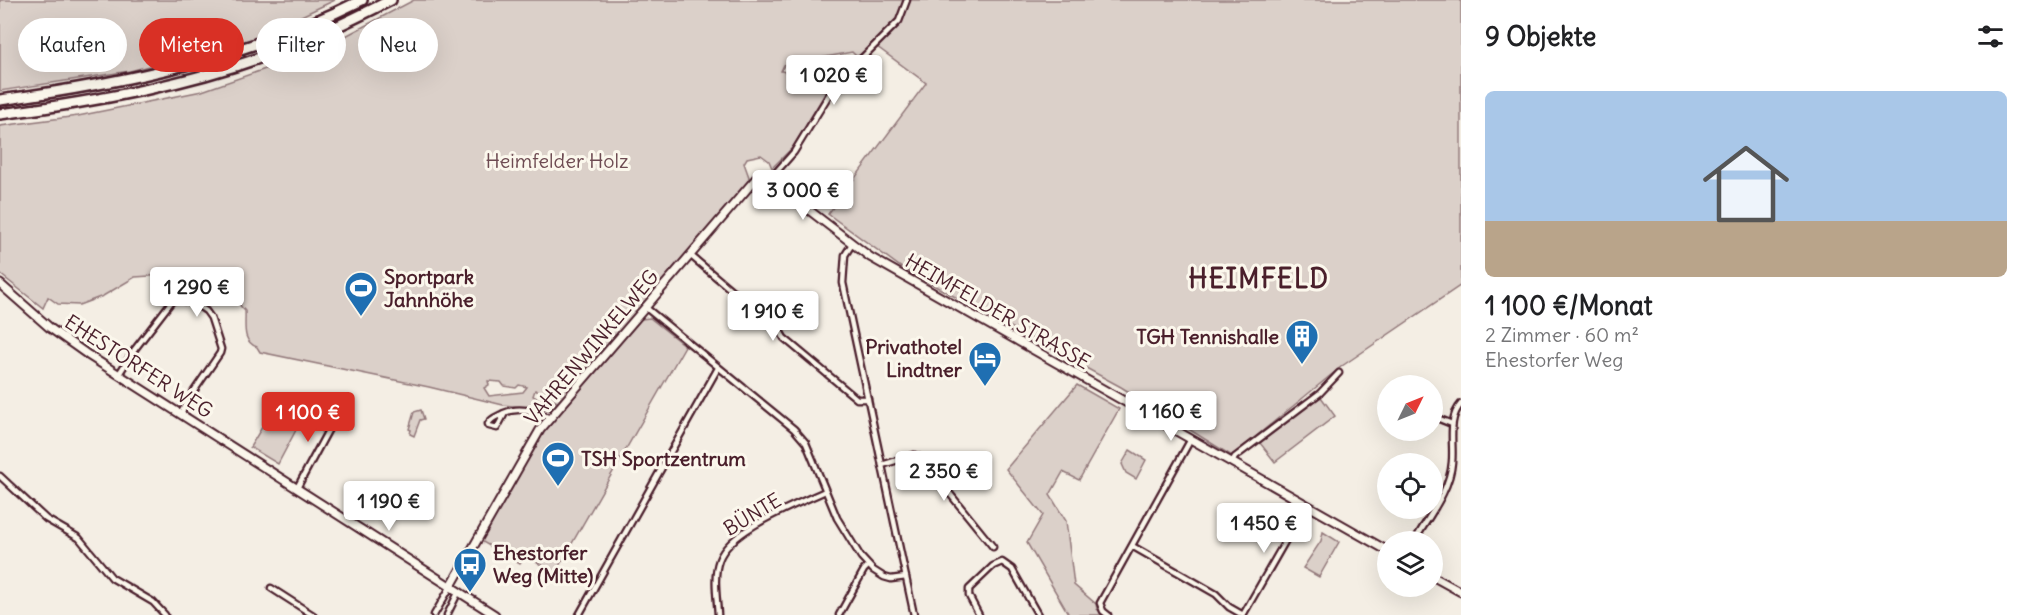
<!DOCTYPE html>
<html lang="de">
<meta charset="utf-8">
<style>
body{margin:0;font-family:Delius,sans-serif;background:#f6f6f6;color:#202124;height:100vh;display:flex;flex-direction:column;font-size:22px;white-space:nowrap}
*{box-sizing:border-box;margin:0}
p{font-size:20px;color:#757577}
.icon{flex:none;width:33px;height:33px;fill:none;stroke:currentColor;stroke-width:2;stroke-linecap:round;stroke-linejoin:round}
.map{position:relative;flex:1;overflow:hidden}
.details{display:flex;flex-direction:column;background:#fff;width:570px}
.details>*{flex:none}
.top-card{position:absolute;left:18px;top:18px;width:570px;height:54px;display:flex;gap:12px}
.needle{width:39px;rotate:47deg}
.controls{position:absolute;left:1377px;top:375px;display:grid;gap:12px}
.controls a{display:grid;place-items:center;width:66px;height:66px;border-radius:50%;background:#fff;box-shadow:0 6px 24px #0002;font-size:30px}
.price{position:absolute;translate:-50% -51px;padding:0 14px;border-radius:6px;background:#fff;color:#222;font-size:20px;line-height:39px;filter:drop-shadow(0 2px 3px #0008)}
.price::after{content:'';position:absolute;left:50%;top:36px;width:18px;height:14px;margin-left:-9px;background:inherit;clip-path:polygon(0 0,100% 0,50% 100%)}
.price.active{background:#d93025;color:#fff}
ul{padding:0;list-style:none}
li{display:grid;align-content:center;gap:12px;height:318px;padding:0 24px}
li span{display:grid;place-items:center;height:186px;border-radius:9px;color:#555}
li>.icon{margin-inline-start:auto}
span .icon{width:108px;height:108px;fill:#fffc;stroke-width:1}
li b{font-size:26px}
h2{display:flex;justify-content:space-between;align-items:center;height:72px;padding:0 24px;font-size:26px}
.chip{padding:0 21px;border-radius:27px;background:#fff;box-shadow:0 6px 24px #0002;font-size:21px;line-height:54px}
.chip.active{background:#d93025;color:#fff}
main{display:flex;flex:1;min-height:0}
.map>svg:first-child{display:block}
.green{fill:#dbd0c9;stroke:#92787a;stroke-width:1.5;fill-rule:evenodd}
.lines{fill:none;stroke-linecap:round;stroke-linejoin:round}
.street-casing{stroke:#4a1f2b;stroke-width:9}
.secondary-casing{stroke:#4a1f2b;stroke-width:11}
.highway-casing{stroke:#4a1f2b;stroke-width:14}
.street{stroke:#fbf7ec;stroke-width:4.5}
.secondary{stroke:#fbf7ec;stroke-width:7}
.highway{stroke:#fbf7ec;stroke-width:9}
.labels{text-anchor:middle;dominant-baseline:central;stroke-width:6;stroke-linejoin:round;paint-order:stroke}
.park-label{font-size:20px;fill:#6e4b52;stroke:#fbf7ec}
.poi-label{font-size:20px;font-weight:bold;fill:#4a1f2b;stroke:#fbf7ec;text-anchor:start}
.street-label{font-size:20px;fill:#4a1f2b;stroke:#fbf7ec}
.district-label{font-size:26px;font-weight:bold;letter-spacing:1.5px;fill:#4a1f2b;stroke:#fbf7ec}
</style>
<main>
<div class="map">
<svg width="1461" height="615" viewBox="0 0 1461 615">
<rect width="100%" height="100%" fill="#f4eee4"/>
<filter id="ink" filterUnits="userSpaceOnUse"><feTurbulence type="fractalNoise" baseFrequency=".0167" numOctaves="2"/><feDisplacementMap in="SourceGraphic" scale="12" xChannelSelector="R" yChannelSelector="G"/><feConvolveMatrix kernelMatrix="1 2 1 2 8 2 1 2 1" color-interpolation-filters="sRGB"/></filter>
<g filter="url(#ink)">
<g class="green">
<path d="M 0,0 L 335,0 L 255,38 L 130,71 L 0,91 Z"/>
<path d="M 414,0 L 1461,0 L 1461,285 L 1342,366 L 1232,456 L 1121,387 L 902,268 L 828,214 L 926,83 L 873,44 L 857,57 L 852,52 L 784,65 L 781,71 L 795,74 L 826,92 L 793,147 L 772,168 L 769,161 L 761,155 L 747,158 L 744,163 L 749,177 L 748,183 L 558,404 L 550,410 L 503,405 L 429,387 L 260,352 L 257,347 C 241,341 246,325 245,311 C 235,302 235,293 237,280 L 221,268 L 200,277 L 180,274 L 135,277 L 103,296 L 79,305 L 58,304 L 48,297 L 43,308 L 0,274 L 0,126 L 78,116 L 202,91 L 317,51 ZM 488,381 L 501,382 L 504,386 L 516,388 L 519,385 L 527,387 L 523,392 L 489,396 L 484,388 L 489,385 ZM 535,390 L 557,402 L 554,407 L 533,396 Z"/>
<path d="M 650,318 L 685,346 L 555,573 L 526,556 L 520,564 L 481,541 L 544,432 L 641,319 Z"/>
<path d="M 1077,385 L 1119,409 L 1079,480 L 1063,472 L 1050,495 L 1066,521 L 1074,585 L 1096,604 L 1097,609 L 1104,615 L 1069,615 L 1027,543 L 1043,515 L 1006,469 Z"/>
<path d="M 1321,397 L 1335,416 L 1275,462 L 1260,443 Z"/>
<path d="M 421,410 L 424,419 L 420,420 L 414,436 L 410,434 L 411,430 L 409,429 L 414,412 Z"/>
<path d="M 270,414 L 297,428 L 278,464 L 250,447 Z"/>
<path d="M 1130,450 L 1146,460 L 1136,479 L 1126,473 L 1122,464 Z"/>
<path d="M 1323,532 L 1339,542 L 1319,577 L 1303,568 L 1321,541 Z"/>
</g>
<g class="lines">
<defs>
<g id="street">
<path d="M 770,179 L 794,152 L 835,85 L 899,21 L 907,0"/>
<path d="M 852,244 L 845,255 L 843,283 L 914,615"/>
<path d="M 690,255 L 780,331 L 784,338 L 857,399 L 868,399"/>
<path d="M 645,307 L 794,429 L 806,443 L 837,518 L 861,557 L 873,570 L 884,577 L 891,579 L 906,577"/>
<path d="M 119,374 L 135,349 L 172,301 L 177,299 L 194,303 L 206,311 L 211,318 L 221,349 L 220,353 L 192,394 L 181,413"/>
<path d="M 505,413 L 497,428 L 489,426 L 488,424 C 492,417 497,417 504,413 C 519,406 535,411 550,418"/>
<path d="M 1432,416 L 1452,424"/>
<path d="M 1232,462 L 1235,457 L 1320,393 L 1339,373"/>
<path d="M 882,465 L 914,455 L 921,458 L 993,547"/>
<path d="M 0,476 L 46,519 L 79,538 L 112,578 L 153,602 L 165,615"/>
<path d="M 297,488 L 339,410"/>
<path d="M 1414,542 C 1428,517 1450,491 1452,462 C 1454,443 1447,420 1461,404"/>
<path d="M 1132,546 L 1216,594 L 1229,607 L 1243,615"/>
<path d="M 271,588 L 313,615"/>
<path d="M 434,615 L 451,586"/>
<path d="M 447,615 L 459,591"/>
<path d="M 579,615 L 718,368"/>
<path d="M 718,615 C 717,598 713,576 719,560 C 730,529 796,505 825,491"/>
<path d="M 839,615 L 864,570 L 868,566"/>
<path d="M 979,615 L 969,596 L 969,589 L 993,566 L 1002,562 L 1012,569 L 1038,615"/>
<path d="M 1108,615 L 1103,611 L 1100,603 L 1191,439"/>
<path d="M 1243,615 L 1306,505"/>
</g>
<g id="secondary">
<path d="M 0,284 L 50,328 L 88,355 L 495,615"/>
<path d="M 1432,576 L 1461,592"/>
<path d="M 451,586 L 540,430 L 759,175 L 762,174 L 870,257 L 1388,551"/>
</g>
<g id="highway">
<path d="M 0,100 C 124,83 249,57 362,0"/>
<path d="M 0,114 C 87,103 182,86 265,56 C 308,41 350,21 391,0"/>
</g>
</defs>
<use href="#street" class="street-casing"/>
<use href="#secondary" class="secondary-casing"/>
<use href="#highway" class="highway-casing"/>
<use href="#street" class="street"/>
<use href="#secondary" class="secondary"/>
<use href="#highway" class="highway"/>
</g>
</g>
<defs>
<symbol id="stadium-pin" viewBox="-11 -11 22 30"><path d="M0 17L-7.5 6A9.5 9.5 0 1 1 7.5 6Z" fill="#1f6fb2" stroke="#fbf7ec"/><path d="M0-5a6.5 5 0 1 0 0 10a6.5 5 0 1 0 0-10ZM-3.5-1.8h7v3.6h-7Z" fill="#fff"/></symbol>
<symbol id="building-pin" viewBox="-11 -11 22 30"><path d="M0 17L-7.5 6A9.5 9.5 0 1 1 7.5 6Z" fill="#1f6fb2" stroke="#fbf7ec"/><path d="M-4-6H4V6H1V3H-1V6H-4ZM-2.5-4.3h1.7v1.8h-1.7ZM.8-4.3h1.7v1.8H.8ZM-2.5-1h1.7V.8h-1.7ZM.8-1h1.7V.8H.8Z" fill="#fff"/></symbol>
<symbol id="hotel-pin" viewBox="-11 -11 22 30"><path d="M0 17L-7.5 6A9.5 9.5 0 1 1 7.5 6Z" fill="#1f6fb2" stroke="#fbf7ec"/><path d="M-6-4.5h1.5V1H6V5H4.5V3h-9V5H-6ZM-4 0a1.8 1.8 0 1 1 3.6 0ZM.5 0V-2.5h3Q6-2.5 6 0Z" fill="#fff"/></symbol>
<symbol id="bus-pin" viewBox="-11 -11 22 30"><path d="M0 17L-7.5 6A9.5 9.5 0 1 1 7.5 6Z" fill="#1f6fb2" stroke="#fbf7ec"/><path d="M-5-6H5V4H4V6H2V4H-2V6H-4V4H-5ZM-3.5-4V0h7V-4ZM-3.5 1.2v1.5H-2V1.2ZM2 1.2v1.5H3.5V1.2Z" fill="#fff"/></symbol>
</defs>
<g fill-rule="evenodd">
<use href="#stadium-pin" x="342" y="269" width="38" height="52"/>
<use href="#building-pin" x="1283" y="317" width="38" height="52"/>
<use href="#hotel-pin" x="966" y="339" width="38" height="52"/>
<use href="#stadium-pin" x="539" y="439" width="38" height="52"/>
<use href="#bus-pin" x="451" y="545" width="38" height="52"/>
</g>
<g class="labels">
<g class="park-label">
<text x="557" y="160">Heimfelder Holz</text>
</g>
<g class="poi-label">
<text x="384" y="276">Sportpark<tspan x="384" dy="23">Jahnhöhe</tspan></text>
<text x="1279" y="336" text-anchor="end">TGH Tennishalle</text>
<text x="962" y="346" text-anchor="end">Privathotel<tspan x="962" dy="23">Lindtner</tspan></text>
<text x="581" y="458">TSH Sportzentrum</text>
<text x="493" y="552">Ehestorfer<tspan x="493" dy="23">Weg (Mitte)</tspan></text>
</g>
<g class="street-label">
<text transform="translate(998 311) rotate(30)">HEIMFELDER STRASSE</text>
<text transform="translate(591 347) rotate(-50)">VAHRENWINKELWEG</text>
<text transform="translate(139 366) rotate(33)">EHESTORFER WEG</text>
<text transform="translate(752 514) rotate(-31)">BÜNTE</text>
</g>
<g class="district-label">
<text x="1259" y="278">HEIMFELD</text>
</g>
</g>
</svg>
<div class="controls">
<a><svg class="needle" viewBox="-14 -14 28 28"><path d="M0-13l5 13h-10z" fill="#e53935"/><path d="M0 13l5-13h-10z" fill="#757577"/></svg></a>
<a><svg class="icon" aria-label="locate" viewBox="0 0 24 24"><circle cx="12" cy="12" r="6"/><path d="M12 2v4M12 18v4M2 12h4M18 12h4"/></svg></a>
<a><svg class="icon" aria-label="layers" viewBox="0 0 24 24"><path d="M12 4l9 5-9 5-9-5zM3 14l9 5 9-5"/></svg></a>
</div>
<b class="price" style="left:834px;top:106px">1 020 €</b>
<b class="price" style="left:803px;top:221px">3 000 €</b>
<b class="price" style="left:197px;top:318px">1 290 €</b>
<b class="price" style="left:773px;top:342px">1 910 €</b>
<b class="price" style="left:1171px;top:442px">1 160 €</b>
<b class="price active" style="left:308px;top:443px">1 100 €</b>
<b class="price" style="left:944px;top:502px">2 350 €</b>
<b class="price" style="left:389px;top:532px">1 190 €</b>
<b class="price" style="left:1264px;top:554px">1 450 €</b>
<div class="top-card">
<a class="chip">Kaufen</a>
<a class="chip active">Mieten</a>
<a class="chip">Filter</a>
<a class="chip">Neu</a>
</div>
</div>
<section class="details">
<h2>9 Objekte<svg class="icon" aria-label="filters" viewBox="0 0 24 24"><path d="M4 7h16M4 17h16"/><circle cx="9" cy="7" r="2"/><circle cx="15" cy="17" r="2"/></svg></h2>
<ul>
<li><span style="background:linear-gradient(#a9c7e8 70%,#b9a48a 0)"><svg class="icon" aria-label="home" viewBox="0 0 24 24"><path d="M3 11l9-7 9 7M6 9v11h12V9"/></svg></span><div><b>1 100 €/Monat</b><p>2 Zimmer · 60 m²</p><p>Ehestorfer Weg</p></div></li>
</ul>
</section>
</main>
